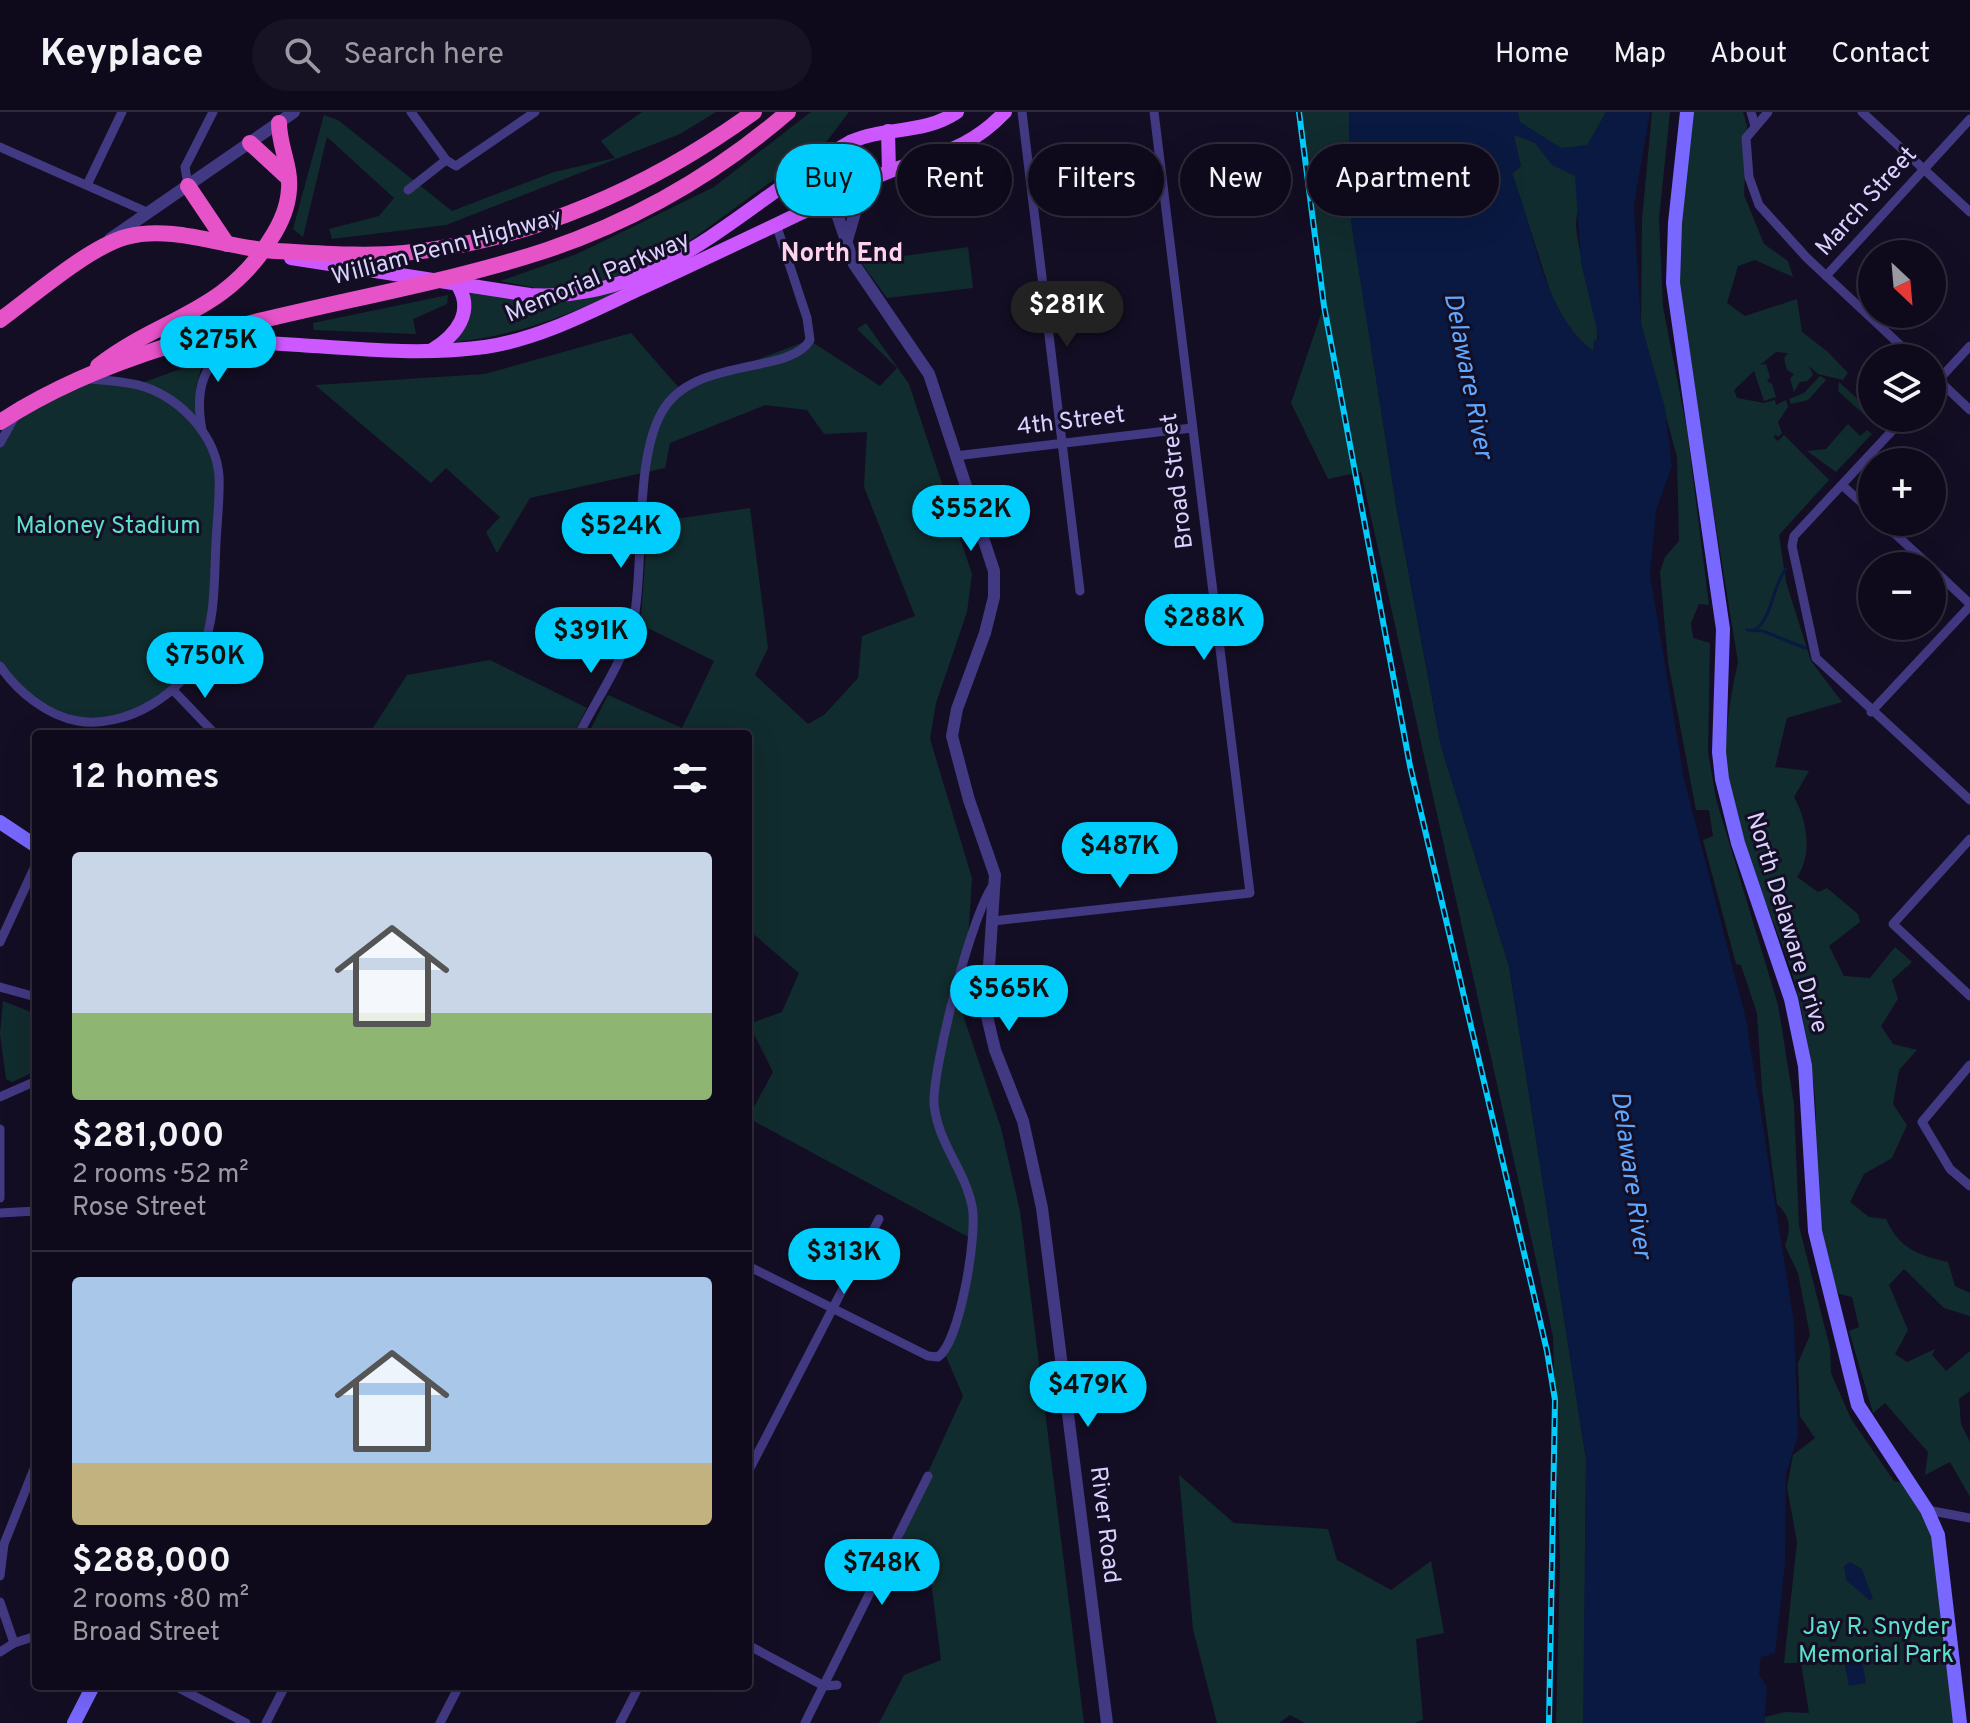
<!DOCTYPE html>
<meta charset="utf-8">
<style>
body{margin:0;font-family:Overpass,sans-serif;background:#181324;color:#f1f3f6;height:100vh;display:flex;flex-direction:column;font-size:30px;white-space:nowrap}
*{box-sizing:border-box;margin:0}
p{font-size:26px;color:#9b9aa3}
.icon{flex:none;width:44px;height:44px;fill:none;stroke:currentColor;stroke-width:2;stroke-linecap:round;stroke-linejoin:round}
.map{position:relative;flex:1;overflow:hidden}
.sheet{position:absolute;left:32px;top:618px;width:720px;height:960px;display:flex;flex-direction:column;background:#0f0a1b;border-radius:8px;box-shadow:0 8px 32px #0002,0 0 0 2px #2f2b3a}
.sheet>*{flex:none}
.top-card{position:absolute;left:776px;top:32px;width:760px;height:72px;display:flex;gap:16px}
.needle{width:52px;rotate:154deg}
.tools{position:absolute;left:1858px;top:128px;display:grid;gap:16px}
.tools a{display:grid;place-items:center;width:88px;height:88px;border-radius:50%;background:#0f0a1b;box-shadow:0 8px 32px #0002,0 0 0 2px #2f2b3a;font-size:40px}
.price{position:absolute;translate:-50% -68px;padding:0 18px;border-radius:28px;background:#00cdfc;color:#111;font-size:26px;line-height:52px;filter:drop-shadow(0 2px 4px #0008)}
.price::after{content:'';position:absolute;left:50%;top:48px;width:24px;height:18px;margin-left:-12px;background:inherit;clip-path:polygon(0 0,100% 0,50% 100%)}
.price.on{background:#222;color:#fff}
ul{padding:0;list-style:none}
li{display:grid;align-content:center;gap:16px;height:424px;padding:0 40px}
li+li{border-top:2px solid #2f2b3a}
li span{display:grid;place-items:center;height:248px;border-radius:8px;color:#555}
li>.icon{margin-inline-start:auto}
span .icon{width:144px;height:144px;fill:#fffc;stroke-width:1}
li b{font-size:34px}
h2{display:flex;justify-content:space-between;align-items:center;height:96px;padding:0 40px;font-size:34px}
.pill{padding:0 28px;border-radius:36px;background:#0f0a1b;box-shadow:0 8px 32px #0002,0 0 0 2px #2f2b3a;font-size:28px;line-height:72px}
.pill.on{background:#00cdfc;color:#111}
header{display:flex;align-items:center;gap:48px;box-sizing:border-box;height:112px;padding:0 40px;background:#0f0a1b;border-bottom:2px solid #2f2b3a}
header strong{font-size:38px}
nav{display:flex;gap:44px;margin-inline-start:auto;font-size:28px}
.search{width:560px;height:72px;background:#181324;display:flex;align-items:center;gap:20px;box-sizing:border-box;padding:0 28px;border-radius:44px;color:#9b9aa3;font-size:30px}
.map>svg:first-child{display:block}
.green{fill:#112c2e}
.water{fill:#091941;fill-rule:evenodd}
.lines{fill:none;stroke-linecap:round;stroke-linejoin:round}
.stream{stroke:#091941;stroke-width:3}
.minor{stroke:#423983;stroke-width:9}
.tertiary{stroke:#423983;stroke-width:12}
.secondary{stroke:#7868ff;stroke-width:14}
.primary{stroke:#ce58ff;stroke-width:14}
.trunk{stroke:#e652c8;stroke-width:16}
.rail-casing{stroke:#00cdfc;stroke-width:6}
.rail{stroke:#140e24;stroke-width:3;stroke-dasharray:9;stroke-linecap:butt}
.labels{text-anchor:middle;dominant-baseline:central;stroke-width:6;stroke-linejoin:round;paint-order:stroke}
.street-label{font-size:24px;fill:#dad1ff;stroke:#140e24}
.park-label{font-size:24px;fill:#5ce0ca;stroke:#140e24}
.neighbourhood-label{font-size:26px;font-weight:bold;fill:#ffd3eb;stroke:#140e24}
.water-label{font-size:26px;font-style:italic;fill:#5fa7ff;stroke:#140e24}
</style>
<header>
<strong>Keyplace</strong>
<div class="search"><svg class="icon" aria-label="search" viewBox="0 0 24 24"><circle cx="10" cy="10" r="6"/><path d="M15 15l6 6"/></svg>Search here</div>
<nav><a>Home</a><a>Map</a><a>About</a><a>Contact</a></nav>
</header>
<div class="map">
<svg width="1970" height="1611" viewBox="0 0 1970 1611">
<rect width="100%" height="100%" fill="#140e24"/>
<g class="green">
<path d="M 642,0 L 716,0 L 680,22 L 446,113 L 332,127 L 329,117 L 379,104 L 394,86 L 327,25 L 303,125 L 293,117 L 324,3 L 338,8 L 452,99 L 554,60 L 615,46 L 601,29 Z"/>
<path d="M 811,0 L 849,0 L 827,29 L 669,144 L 584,177 L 541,177 L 500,169 L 577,142 L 714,75 Z"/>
<path d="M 1301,0 L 1349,0 L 1351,106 L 1397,399 L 1441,634 L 1509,854 L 1586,1347 L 1584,1611 L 1556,1611 L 1560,1451 L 1553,1224 L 1361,360 L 1328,367 L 1291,291 L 1325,190 Z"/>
<path d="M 1488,0 L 1615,0 C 1606,24 1576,90 1576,112 C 1577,149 1607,208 1594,240 L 1572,221 L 1552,185 L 1515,70 Z"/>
<path d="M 1652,0 L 1670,0 L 1659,107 L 1663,195 L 1687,318 L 1709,493 L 1699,492 L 1691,511 L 1693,526 L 1710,531 L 1708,640 L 1716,687 L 1778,893 L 1794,992 L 1799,1114 L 1830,1236 L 1831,1261 L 1851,1307 L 1894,1369 L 1910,1373 L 1938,1423 L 1960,1611 L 1764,1611 L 1765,1605 L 1785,1600 L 1809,1601 L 1801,1551 L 1784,1551 L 1797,1430 L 1787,1375 L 1793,1343 L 1815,1326 L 1800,1304 L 1798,1251 L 1810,1223 L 1798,1161 L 1785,1134 C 1791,1116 1791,1105 1777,1092 L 1762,977 L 1757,901 L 1741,853 L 1736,852 L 1703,728 L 1713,724 L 1709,698 L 1696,698 L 1668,550 L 1660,460 L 1665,445 L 1679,429 L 1677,345 L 1641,212 L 1642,108 Z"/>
<path d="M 1692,0 L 1743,0 L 1747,14 L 1744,83 L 1764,132 L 1788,149 L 1793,165 L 1755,148 L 1738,154 L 1727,191 L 1745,204 L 1797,187 L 1802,220 L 1828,240 L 1848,261 L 1843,268 L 1818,262 L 1809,254 L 1813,263 L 1807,269 L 1800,270 L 1794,280 L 1790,267 L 1794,262 L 1787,258 L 1784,246 L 1788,241 L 1776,240 L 1760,253 L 1766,252 L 1770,265 L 1767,269 L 1772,272 L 1776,285 L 1764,289 L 1754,259 L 1734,278 L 1737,286 L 1764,291 L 1775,288 L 1776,293 L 1786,288 L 1788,295 L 1778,310 L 1782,321 L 1778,325 L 1775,322 L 1774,326 L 1778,329 L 1784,323 L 1829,368 L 1779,423 L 1786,470 L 1811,549 L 1842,590 L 1787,606 L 1775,655 L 1809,659 L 1794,685 C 1807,708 1813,742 1797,765 L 1818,780 L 1827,776 L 1858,802 L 1860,810 L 1829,834 L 1844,864 L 1870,866 L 1895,835 L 1912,850 L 1892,868 L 1898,887 L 1881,914 L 1893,932 L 1917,938 L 1899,958 L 1893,992 L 1907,1013 L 1892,1046 L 1864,1062 L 1850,1090 L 1869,1105 L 1886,1107 C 1899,1136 1917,1143 1948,1150 L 1955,1174 L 1970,1181 L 1970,1204 L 1944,1196 L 1904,1157 L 1889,1173 L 1908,1218 L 1895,1242 L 1907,1250 L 1935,1237 L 1932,1243 L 1946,1259 L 1970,1239 L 1970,1279 L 1959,1287 L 1961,1312 L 1970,1330 L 1970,1385 L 1950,1350 L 1925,1363 L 1928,1340 L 1885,1291 L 1873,1301 L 1849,1219 L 1859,1215 L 1852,1185 L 1839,1182 C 1810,1119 1819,1052 1815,985 C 1813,959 1807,932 1803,907 C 1792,839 1756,778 1736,712 C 1719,659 1726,603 1738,550 L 1679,187 L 1679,138 Z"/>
<path d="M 968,135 L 973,176 L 887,186 L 861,150 Z"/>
<path d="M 625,177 C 565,204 523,222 456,230 L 468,180 L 577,187 Z"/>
<path d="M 448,183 L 447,192 L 413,207 L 416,222 L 314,218 L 313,211 Z"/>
<path d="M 866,211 L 909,272 L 972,462 L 967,500 L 936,591 L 930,627 L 972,766 L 963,903 L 1001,1016 L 1020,1099 L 1084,1611 L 879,1611 L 904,1563 L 941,1548 L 930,1461 L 893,1437 L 963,1284 L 946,1244 L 972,1127 L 748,1006 L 773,960 L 749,912 L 782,900 L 799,861 L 751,820 L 748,824 L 748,622 L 588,622 L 608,583 L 682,616 L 714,549 L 644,514 L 641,504 L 648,411 L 750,396 L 768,536 L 755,563 L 808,612 L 824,603 L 858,566 L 862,524 L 915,504 L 864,375 L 867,320 L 824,322 L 807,298 L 765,293 L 670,331 L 665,356 L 530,386 L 497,441 L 486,420 L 500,405 L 446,356 L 431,371 L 315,273 L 485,262 L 631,221 L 680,277 L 809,228 L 880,274 L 897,256 L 857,217 Z"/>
<path d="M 203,249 L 196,277 L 197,312 L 217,351 L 212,501 L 194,553 L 146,596 L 92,610 L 43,594 L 0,554 L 0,331 L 18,298 L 82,266 L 136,273 Z"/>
<path d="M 1820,264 L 1826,268 L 1808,288 L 1791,292 L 1789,287 L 1804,281 Z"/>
<path d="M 1839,270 L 1872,300 L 1872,306 L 1884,311 L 1879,316 L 1838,279 Z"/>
<path d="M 1848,312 L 1860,324 L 1867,318 L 1872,322 L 1836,360 L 1807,339 L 1826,337 Z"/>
<path d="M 490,548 L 587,596 L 573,622 L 369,622 L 407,563 Z"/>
<path d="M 3,889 L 36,902 L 36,959 L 12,970 L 6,967 L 0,922 Z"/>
<path d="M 1179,1363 L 1234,1411 L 1328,1417 L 1337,1448 L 1391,1478 L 1431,1449 L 1444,1521 L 1416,1527 L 1423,1608 L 1414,1611 L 1305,1611 L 1290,1603 L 1279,1611 L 1217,1611 L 1193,1517 Z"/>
</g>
<g class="water">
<path d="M 1349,0 L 1518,0 L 1520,10 L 1561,36 L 1587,33 L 1606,0 L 1650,0 L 1634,93 L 1635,117 L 1641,212 L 1665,296 L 1672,354 L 1656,398 L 1650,462 L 1684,667 L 1746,907 L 1794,1211 L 1798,1323 L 1786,1362 L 1785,1452 L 1775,1541 L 1761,1545 L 1759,1562 L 1767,1575 L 1764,1611 L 1583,1611 L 1586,1347 L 1509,854 L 1441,634 L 1397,399 L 1351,110 ZM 1514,23 L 1535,31 L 1552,53 L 1575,64 L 1581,151 L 1599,226 L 1594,229 L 1593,239 C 1541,198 1536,121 1512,62 L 1521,54 Z"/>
<path d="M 1850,1450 L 1862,1457 L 1873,1487 L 1869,1488 L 1846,1468 L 1844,1454 Z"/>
<path d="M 1860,1535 L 1866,1571 L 1849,1574 L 1842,1538 Z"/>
</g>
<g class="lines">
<g class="stream">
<path d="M 1747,518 L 1763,519 L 1805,536"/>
<path d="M 1753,519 C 1774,506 1771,475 1786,457"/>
</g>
<g class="minor">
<path d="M 411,0 L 446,48 L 456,54 L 535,0"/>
<path d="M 1022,0 L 1080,479"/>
<path d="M 1751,0 L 1755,14"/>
<path d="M 1768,0 L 1746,26 L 1749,65 L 1759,93 L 1807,146 L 1914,246"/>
<path d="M 1862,0 L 1970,100"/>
<path d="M 0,35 L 147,100"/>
<path d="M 87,73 L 122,0"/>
<path d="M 188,74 L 185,55 L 213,0"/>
<path d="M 408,78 L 446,48"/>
<path d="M 1826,164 L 1970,7"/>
<path d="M 1932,262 L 1970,298"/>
<path d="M 1932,275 L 1970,234"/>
<path d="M 1904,306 L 1794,424 L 1792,434 L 1816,546 L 1970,688"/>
<path d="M 202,318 C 195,280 201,253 234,231"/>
<path d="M 0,331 L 14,306"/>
<path d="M 955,344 L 1192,316"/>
<path d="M 1842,373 L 1872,400"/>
<path d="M 1882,410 L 1930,454"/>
<path d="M 1932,456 L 1970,492"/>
<path d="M 0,554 C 17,579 47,604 78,609 C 126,617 183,582 202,538 C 216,505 214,467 216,431 C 217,409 220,386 219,364 C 216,324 182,288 145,275 C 127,269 109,269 91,267"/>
<path d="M 173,578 L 215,622"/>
<path d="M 1871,600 L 1970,494"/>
<path d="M 579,622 C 597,586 626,546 634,506 C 645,449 633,342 665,295 C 699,245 791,262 810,228 L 807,206 L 776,112"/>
<path d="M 1970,727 L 1893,812 L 1970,884"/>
<path d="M 993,809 L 1250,781 L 1154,0"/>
<path d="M 0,830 L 36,752"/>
<path d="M 0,875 L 36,885"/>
<path d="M 1970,953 L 1922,1010 L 1950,1057 L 1970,1074"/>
<path d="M 0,985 L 36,969"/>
<path d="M 0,1017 L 0,1086"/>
<path d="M 0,1101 L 36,1099"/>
<path d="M 748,1154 L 928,1244 L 938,1245 C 960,1230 978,1121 972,1094 C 965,1058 938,1032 934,992 C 932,957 973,795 995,771"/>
<path d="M 748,1360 L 879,1107"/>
<path d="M 1927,1398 L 1970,1406"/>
<path d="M 0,1464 L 4,1432 L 36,1352"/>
<path d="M 0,1490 L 14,1531"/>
<path d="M 748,1533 L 824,1574 L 837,1573"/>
<path d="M 0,1540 L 14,1531 L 36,1524"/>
<path d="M 175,1574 L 246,1611"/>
<path d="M 266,1611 L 285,1574"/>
<path d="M 440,1611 L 459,1574"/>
<path d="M 620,1611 L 639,1574"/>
<path d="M 805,1611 L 928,1364"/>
</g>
<g class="tertiary">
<path d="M 803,62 L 811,78 L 837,102 L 854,152 L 929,262 L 994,459 L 994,485 L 985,521 L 957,597 L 952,624 L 969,688 L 995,763 L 986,900 L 995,938 L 1023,1009 L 1042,1096 L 1107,1611"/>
<path d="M 110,127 L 294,0"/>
<path d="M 847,128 L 864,70"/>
</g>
<g class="secondary">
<path d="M 1687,0 L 1675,111 L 1673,171 L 1723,517 L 1719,640 L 1722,667 L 1738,731 L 1791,887 L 1805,954 L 1815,1119 L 1858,1293 L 1927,1398 L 1938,1423 L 1960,1611"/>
<path d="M 0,710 L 36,734"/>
<path d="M 74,1611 L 93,1574"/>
</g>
<g class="primary">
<path d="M 888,19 L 889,59"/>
<path d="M 291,146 L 530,183 C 662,191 744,90 850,30 C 886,14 923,23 957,0"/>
<path d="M 195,230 C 291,226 389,248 485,235 C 539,227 588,201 637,178 C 716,142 794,104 872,67 C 925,41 961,46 1005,0"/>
<path d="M 432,238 C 457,223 475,199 457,172"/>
</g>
<g class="trunk">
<path d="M 250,31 L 286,64"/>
<path d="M 188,74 L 227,132"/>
<path d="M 0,208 C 33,184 89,135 126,125 C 175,112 227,137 276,139 C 319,141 361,145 404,141 C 531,129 652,74 754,0"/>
<path d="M 98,254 C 159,206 224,202 270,128 C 280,113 288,96 289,77 C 291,54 279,34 279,11"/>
<path d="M 0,310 C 157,207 372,196 547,138 C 636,108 717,61 788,0"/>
</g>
<defs>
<path id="rail" d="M 1299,0 L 1324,194 L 1410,654 L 1547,1239 L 1555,1288 L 1549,1611"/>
</defs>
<use href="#rail" class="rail-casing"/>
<use href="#rail" class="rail"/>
</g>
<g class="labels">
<g class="street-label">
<text transform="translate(1867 90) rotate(-48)">March Street</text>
<text transform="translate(447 136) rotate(-15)">William Penn Highway</text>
<text transform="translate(598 166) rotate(-23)">Memorial Parkway</text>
<text transform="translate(1071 310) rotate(-7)">4th Street</text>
<text transform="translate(1178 369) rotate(-97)">Broad Street</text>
<text transform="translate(1786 811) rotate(73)">North Delaware Drive</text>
<text transform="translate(1104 1413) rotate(83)">River Road</text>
</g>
<g class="park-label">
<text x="108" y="415">Maloney Stadium</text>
<text x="1876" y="1516">Jay R. Snyder<tspan x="1876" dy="28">Memorial Park</tspan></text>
</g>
<g class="neighbourhood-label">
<text x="842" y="142">North End</text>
</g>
<g class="water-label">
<text transform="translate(1467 264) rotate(79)">Delaware River</text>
<text transform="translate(1630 1063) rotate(82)">Delaware River</text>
</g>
</g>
</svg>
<div class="tools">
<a><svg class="needle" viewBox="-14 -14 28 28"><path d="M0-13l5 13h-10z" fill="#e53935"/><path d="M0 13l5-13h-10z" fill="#9b9aa3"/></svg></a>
<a><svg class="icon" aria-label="layers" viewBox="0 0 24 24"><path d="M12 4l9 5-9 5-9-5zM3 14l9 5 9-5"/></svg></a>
<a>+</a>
<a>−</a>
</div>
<b class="price on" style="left:1067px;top:237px">$281K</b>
<b class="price" style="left:218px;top:272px">$275K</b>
<b class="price" style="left:971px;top:441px">$552K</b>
<b class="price" style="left:621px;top:458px">$524K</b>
<b class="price" style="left:1204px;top:550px">$288K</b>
<b class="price" style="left:591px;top:563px">$391K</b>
<b class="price" style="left:205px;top:588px">$750K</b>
<b class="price" style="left:1120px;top:778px">$487K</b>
<b class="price" style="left:1009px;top:921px">$565K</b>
<b class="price" style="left:844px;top:1184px">$313K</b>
<b class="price" style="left:1088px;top:1317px">$479K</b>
<b class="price" style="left:882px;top:1495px">$748K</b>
<div class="top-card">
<a class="pill on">Buy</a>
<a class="pill">Rent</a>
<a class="pill">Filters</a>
<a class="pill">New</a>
<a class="pill">Apartment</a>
</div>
<section class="sheet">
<h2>12 homes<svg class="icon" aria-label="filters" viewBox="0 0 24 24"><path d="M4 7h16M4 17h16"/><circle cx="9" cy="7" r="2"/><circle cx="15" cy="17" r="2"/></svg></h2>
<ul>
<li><span style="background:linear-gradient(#c9d6e8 65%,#8fb573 0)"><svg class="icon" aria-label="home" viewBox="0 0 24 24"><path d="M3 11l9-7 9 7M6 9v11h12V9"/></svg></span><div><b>$281,000</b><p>2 rooms · 52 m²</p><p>Rose Street</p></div></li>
<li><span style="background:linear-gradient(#a9c7e8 75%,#c2b280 0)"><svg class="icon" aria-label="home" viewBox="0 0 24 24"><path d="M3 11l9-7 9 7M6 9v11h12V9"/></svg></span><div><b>$288,000</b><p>2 rooms · 80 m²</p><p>Broad Street</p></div></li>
</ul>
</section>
</div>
